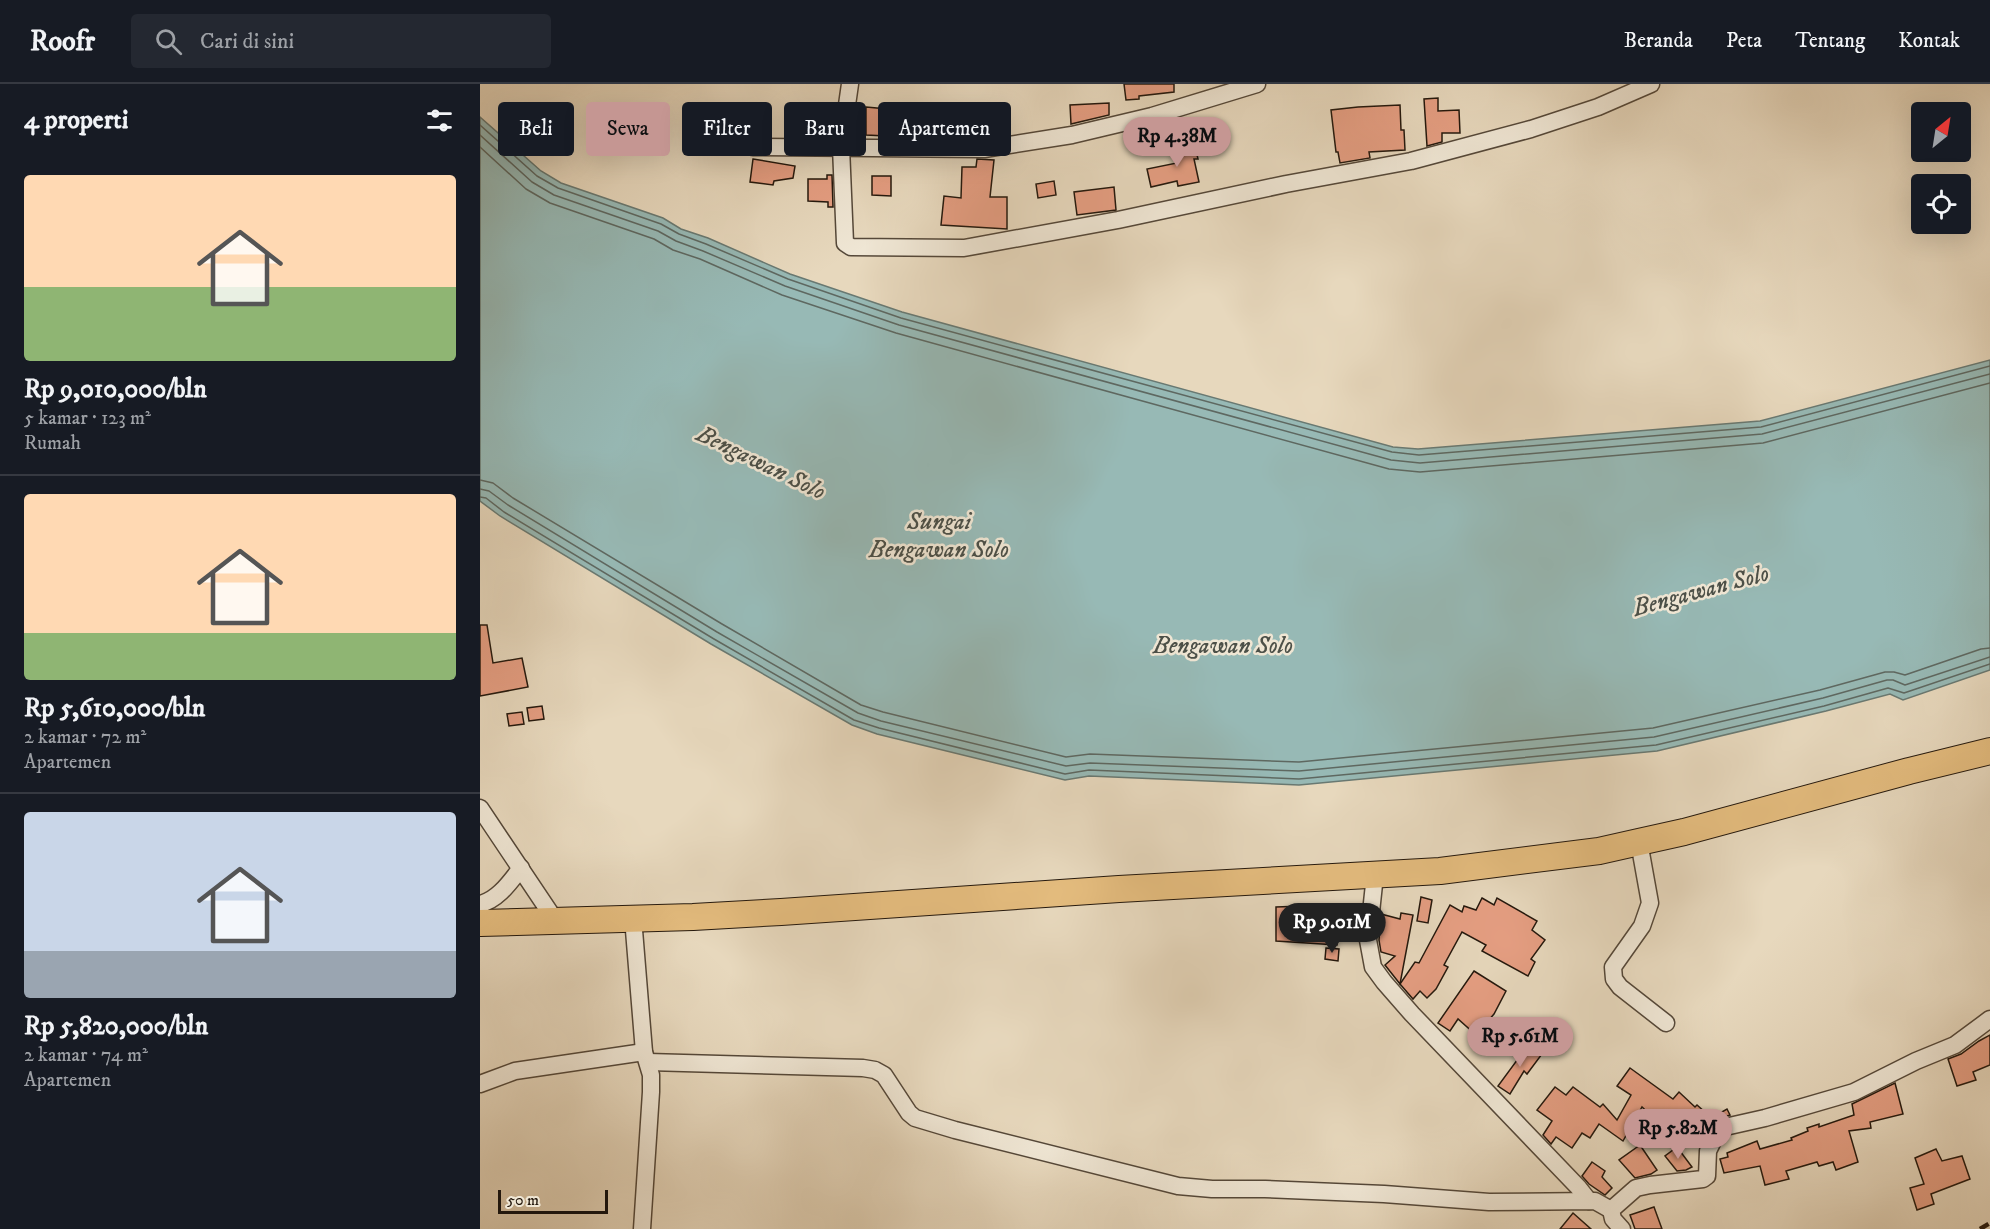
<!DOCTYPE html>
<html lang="id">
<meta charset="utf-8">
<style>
body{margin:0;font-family:"IM FELL DW Pica",serif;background:#242831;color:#f1f3f6;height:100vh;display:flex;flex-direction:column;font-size:22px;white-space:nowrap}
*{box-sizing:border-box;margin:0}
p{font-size:20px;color:#9ea1a6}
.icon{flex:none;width:33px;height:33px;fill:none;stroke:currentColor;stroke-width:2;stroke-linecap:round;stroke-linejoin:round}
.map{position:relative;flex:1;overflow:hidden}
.side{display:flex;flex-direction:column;background:#171b24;width:480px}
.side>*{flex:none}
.top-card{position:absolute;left:18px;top:18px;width:570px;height:54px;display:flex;gap:12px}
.needle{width:39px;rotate:30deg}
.fabs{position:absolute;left:1431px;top:18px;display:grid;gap:12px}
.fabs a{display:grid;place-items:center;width:60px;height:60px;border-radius:6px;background:#171b24;box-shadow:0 6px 24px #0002;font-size:30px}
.scale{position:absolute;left:18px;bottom:15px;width:110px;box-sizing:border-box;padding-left:6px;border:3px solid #24180d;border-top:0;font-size:16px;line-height:21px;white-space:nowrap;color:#24180d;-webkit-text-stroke:4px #efe6d4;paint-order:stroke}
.price{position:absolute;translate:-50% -51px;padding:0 14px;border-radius:21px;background:#c59692;color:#111;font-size:20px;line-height:39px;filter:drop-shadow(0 2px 3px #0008)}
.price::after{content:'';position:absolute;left:50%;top:36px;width:18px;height:14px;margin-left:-9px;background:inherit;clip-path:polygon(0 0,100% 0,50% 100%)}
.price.on{background:#222;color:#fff}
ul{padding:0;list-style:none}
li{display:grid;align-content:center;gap:12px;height:318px;padding:0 24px}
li+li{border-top:2px solid #363941}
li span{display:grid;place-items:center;height:186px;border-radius:6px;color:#555}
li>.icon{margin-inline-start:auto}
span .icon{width:108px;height:108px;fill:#fffc;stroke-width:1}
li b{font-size:26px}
h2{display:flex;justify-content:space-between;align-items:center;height:72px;padding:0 24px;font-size:26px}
.chip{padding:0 21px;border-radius:6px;background:#171b24;box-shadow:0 6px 24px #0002;font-size:21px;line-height:54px}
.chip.on{background:#c59692;color:#111}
header{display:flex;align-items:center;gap:36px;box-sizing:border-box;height:84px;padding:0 30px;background:#171b24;border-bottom:2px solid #363941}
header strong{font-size:28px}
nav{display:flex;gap:33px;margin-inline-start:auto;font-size:21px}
.search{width:420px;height:54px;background:#242831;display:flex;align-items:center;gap:15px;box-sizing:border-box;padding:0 21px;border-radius:6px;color:#9ea1a6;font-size:22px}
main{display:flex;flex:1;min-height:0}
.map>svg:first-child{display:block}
.water{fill:#97b9b5;stroke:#697972;stroke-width:1.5}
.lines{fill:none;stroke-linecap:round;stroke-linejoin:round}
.shore{stroke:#5e6861;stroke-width:1.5}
.building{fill:#e59e82;stroke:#24180d;stroke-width:1.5}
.minor-casing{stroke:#554839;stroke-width:19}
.highway-casing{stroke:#24180d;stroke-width:28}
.minor{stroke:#efe6d4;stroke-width:16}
.highway{stroke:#e4bc7e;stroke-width:26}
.rail{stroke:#24180d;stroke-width:4.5;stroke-dasharray:10 10;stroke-linecap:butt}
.labels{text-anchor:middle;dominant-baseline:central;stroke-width:5;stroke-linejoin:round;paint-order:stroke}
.water-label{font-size:24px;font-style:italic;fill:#4c5048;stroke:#efe6d4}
</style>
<header>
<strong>Roofr</strong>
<div class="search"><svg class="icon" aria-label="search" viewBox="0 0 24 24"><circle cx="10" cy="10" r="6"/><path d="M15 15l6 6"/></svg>Cari di sini</div>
<nav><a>Beranda</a><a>Peta</a><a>Tentang</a><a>Kontak</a></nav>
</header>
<main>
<section class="side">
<h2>4 properti<svg class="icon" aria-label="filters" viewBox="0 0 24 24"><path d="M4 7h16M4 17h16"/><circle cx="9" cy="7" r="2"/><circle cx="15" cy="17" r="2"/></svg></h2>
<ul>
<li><span style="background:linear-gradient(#ffd9b3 60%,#8fb573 0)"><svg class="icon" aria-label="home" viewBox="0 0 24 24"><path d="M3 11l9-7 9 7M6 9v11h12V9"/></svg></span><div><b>Rp 9,010,000/bln</b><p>5 kamar · 123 m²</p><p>Rumah</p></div></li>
<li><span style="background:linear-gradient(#ffd9b3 75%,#8fb573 0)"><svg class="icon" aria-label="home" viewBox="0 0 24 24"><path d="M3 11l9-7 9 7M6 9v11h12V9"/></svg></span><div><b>Rp 5,610,000/bln</b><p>2 kamar · 72 m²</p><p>Apartemen</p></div></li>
<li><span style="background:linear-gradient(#c9d6e8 75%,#9aa5b1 0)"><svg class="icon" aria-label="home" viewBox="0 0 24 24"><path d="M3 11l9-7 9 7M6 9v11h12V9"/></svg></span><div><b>Rp 5,820,000/bln</b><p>2 kamar · 74 m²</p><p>Apartemen</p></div></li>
</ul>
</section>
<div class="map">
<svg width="1510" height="1145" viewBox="0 0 1510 1145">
<rect width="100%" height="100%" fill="#e7d8bd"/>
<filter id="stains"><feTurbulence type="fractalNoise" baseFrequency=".00333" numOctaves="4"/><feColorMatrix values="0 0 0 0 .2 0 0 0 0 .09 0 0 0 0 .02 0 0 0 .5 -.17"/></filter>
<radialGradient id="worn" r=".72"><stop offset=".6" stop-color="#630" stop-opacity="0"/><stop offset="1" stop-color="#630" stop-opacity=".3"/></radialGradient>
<path class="water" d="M 0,33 L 61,87 L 81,99 L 183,134 L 201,145 L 228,154 L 310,190 L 422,228 L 913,363 L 938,365 L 1280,337 L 1510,276 L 1510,586 L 1423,616 L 1410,610 L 1346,627 L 1177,667 L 819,701 L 609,692 L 585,696 L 397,650 L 372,641 L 231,560 L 20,432 L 0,417 Z"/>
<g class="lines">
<g class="shore">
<path d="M 0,41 L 57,92 L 78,104 L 181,140 L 199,150 L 226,160 L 308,195 L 421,234 L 912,368 L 939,371 L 1281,343 L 1510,282"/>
<path d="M 0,51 L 52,98 L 74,111 L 178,147 L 196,157 L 223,167 L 305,202 L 419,241 L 911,376 L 940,379 L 1282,350 L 1510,290"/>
<path d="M 0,63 L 46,105 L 70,119 L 174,155 L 193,166 L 220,175 L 302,211 L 416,249 L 909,385 L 940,388 L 1283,359 L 1510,299"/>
<path d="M 0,396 L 13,399 L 33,414 L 242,540 L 381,621 L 403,628 L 586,673 L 610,670 L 819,678 L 1173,644 L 1340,606 L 1405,588 L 1414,588 L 1425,591 L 1501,565 L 1510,564"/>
<path d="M 0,405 L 9,407 L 28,421 L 237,548 L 378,629 L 401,637 L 586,682 L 610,679 L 819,687 L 1174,653 L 1343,614 L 1407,596 L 1413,596 L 1425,601 L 1510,573"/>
<path d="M 0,413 L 6,414 L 24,428 L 234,555 L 374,636 L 399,644 L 585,690 L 609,686 L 819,695 L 1176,661 L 1344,622 L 1408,604 L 1424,609 L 1510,580"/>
</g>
</g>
<g class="building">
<path d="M 644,0 L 694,0 L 694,8 L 659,12 L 659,15 L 646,16 Z"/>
<path d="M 958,14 L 958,27 L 979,26 L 980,49 L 962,49 L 962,58 L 947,62 L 944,15 Z"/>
<path d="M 629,19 L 629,31 L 591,40 L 590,21 Z"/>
<path d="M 920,21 L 921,46 L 924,46 L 925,66 L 889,68 L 890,74 L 860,79 L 858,68 L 856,68 L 851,26 L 878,23 Z"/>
<path d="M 386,23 L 418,26 L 418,31 L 449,33 L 448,54 L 386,51 Z"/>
<path d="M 714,58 L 718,75 L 714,75 L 719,98 L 698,102 L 697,97 L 671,103 L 667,85 L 697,79 L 693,62 Z"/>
<path d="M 273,75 L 315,82 L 313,94 L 294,97 L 293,101 L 270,98 Z"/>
<path d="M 497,75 L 514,76 L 510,113 L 527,113 L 527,145 L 461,141 L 464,112 L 481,114 L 482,83 L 496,83 Z"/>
<path d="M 347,91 L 352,91 L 353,123 L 348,123 L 348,118 L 328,117 L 328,95 L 347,95 Z"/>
<path d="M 392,92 L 411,92 L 411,112 L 392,111 Z"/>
<path d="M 574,97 L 576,111 L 558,114 L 556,100 Z"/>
<path d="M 634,103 L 636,126 L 597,131 L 594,108 Z"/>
<path d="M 0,541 L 7,541 L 13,579 L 42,574 L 48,603 L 0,612 Z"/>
<path d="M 62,622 L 64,635 L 49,637 L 47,624 Z"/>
<path d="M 42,628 L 44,640 L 29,642 L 27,630 Z"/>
<path d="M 941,813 L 952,816 L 948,839 L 937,837 Z"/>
<path d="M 1002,814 L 1014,821 L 1017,814 L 1057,837 L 1052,846 L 1065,856 L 1051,875 L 1055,878 L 1048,892 L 1002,867 L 1006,861 L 982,848 L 964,881 L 968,883 L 956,905 L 947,914 L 940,907 L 933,915 L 920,900 L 935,878 L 939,879 L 970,821 L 982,828 L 984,822 L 996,826 Z"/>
<path d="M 824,822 L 825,836 L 847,837 L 849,824 L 861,825 L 857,861 L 796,857 L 796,823 Z"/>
<path d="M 921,829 L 933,831 L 920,900 L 905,881 L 915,872 L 901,868 L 899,856 L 901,830 L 920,835 Z"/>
<path d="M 846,864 L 859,865 L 858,877 L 845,875 Z"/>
<path d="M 994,887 L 1026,907 L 1014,930 L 996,951 L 978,935 L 970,947 L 958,939 Z"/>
<path d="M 1510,951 L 1510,981 L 1493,988 L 1496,996 L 1477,1002 L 1468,975 L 1481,970 L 1499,957 Z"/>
<path d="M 1049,960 L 1062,970 L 1047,990 L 1044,987 L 1030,1010 L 1018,1002 Z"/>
<path d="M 1150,984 L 1193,1015 L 1199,1008 L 1215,1023 L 1217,1021 L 1226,1029 L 1200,1055 L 1184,1037 L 1181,1041 L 1162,1023 L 1143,1057 L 1119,1040 L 1110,1054 L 1102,1049 L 1092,1064 L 1076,1053 L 1071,1060 L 1063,1051 L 1072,1037 L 1057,1026 L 1075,1003 L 1086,1011 L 1093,1003 L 1120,1023 L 1123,1020 L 1137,1036 L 1151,1011 L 1137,1002 Z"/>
<path d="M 1415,999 L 1423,1030 L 1390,1038 L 1391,1044 L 1369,1047 L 1378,1078 L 1356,1086 L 1353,1078 L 1339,1082 L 1337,1078 L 1306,1087 L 1309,1095 L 1285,1101 L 1280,1082 L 1244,1089 L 1240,1075 L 1248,1073 L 1247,1069 L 1277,1057 L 1280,1065 L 1312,1056 L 1311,1054 L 1328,1047 L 1327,1044 L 1339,1040 L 1339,1043 L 1374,1031 L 1372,1020 Z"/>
<path d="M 1247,1025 L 1250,1031 L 1238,1035 L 1231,1041 L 1228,1036 Z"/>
<path d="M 1160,1061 L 1177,1086 L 1171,1090 L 1155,1094 L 1139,1076 Z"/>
<path d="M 1197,1063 L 1212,1083 L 1206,1086 L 1197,1087 L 1185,1072 Z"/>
<path d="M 1456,1065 L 1462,1077 L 1482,1072 L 1490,1095 L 1451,1110 L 1454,1120 L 1437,1126 L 1430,1104 L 1444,1100 L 1435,1074 Z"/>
<path d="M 1112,1078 L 1125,1087 L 1122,1093 L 1132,1104 L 1125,1111 L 1109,1100 L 1102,1092 Z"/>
<path d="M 1174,1123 L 1182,1145 L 1155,1145 L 1150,1131 Z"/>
<path d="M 1093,1129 L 1111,1145 L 1080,1145 Z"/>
</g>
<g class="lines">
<defs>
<g id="minor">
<path d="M 370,0 L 361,63 L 365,159 L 371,163 L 484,164 L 638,136 L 806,100 L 931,77 L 1051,45 L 1118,23 L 1171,0"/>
<path d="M 273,63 L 504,65 L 592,51 L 672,32 L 777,0"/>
<path d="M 0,724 L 75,836"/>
<path d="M 1159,758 L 1170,819 L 1162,842 L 1133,883 L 1134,895 L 1140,903 L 1186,939"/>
<path d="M 895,791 L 888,856 L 893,883 L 904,898 L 932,930 L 1098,1103 L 1109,1117"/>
<path d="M 0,820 C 18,816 30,798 41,784"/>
<path d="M 153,834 L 164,968 L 171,991 L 171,1008 L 162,1145"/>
<path d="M 168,978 L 383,984 L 395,986 L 404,991 L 429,1029 L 435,1034 L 475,1046 L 698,1102 L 732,1105 L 785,1105 L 904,1110 L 1009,1118 L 1115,1117 L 1131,1126"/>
<path d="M 0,1000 L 35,987 L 164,968"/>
<path d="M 1142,1145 L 1133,1135 L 1131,1126 L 1156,1104 L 1170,1101 L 1223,1095 L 1227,1092 L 1228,1067 L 1236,1051 L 1245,1043 L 1285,1034 L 1374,1008 L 1436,977 L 1475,961 L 1510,935"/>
</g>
<path id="highway" d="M 0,839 L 213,833 L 301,828 L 639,805 L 960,787 L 1119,767 L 1159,758 L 1204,748 L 1429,687 L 1510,667"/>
</defs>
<use href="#minor" class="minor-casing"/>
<use href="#highway" class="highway-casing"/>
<use href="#minor" class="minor"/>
<use href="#highway" class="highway"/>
<path class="rail" d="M 1500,1145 L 1510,1139"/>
</g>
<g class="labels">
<g class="water-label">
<text transform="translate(281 379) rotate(26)">Bengawan Solo</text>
<text x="459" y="438">Sungai<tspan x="459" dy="28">Bengawan Solo</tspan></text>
<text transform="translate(1221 507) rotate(-15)">Bengawan Solo</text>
<text x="743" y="562">Bengawan Solo</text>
</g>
</g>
<rect width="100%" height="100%" filter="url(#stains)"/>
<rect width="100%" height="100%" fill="url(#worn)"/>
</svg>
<div class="fabs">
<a><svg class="needle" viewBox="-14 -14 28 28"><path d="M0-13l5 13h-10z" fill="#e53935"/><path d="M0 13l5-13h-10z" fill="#9ea1a6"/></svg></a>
<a><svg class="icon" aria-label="locate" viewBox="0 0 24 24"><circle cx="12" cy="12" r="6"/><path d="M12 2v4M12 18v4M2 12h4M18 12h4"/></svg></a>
</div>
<div class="scale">50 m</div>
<b class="price" style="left:697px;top:84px">Rp 4.38M</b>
<b class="price on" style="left:852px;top:870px">Rp 9.01M</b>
<b class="price" style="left:1040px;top:984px">Rp 5.61M</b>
<b class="price" style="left:1198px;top:1076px">Rp 5.82M</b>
<div class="top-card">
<a class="chip">Beli</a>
<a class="chip on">Sewa</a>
<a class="chip">Filter</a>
<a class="chip">Baru</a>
<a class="chip">Apartemen</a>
</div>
</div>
</main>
